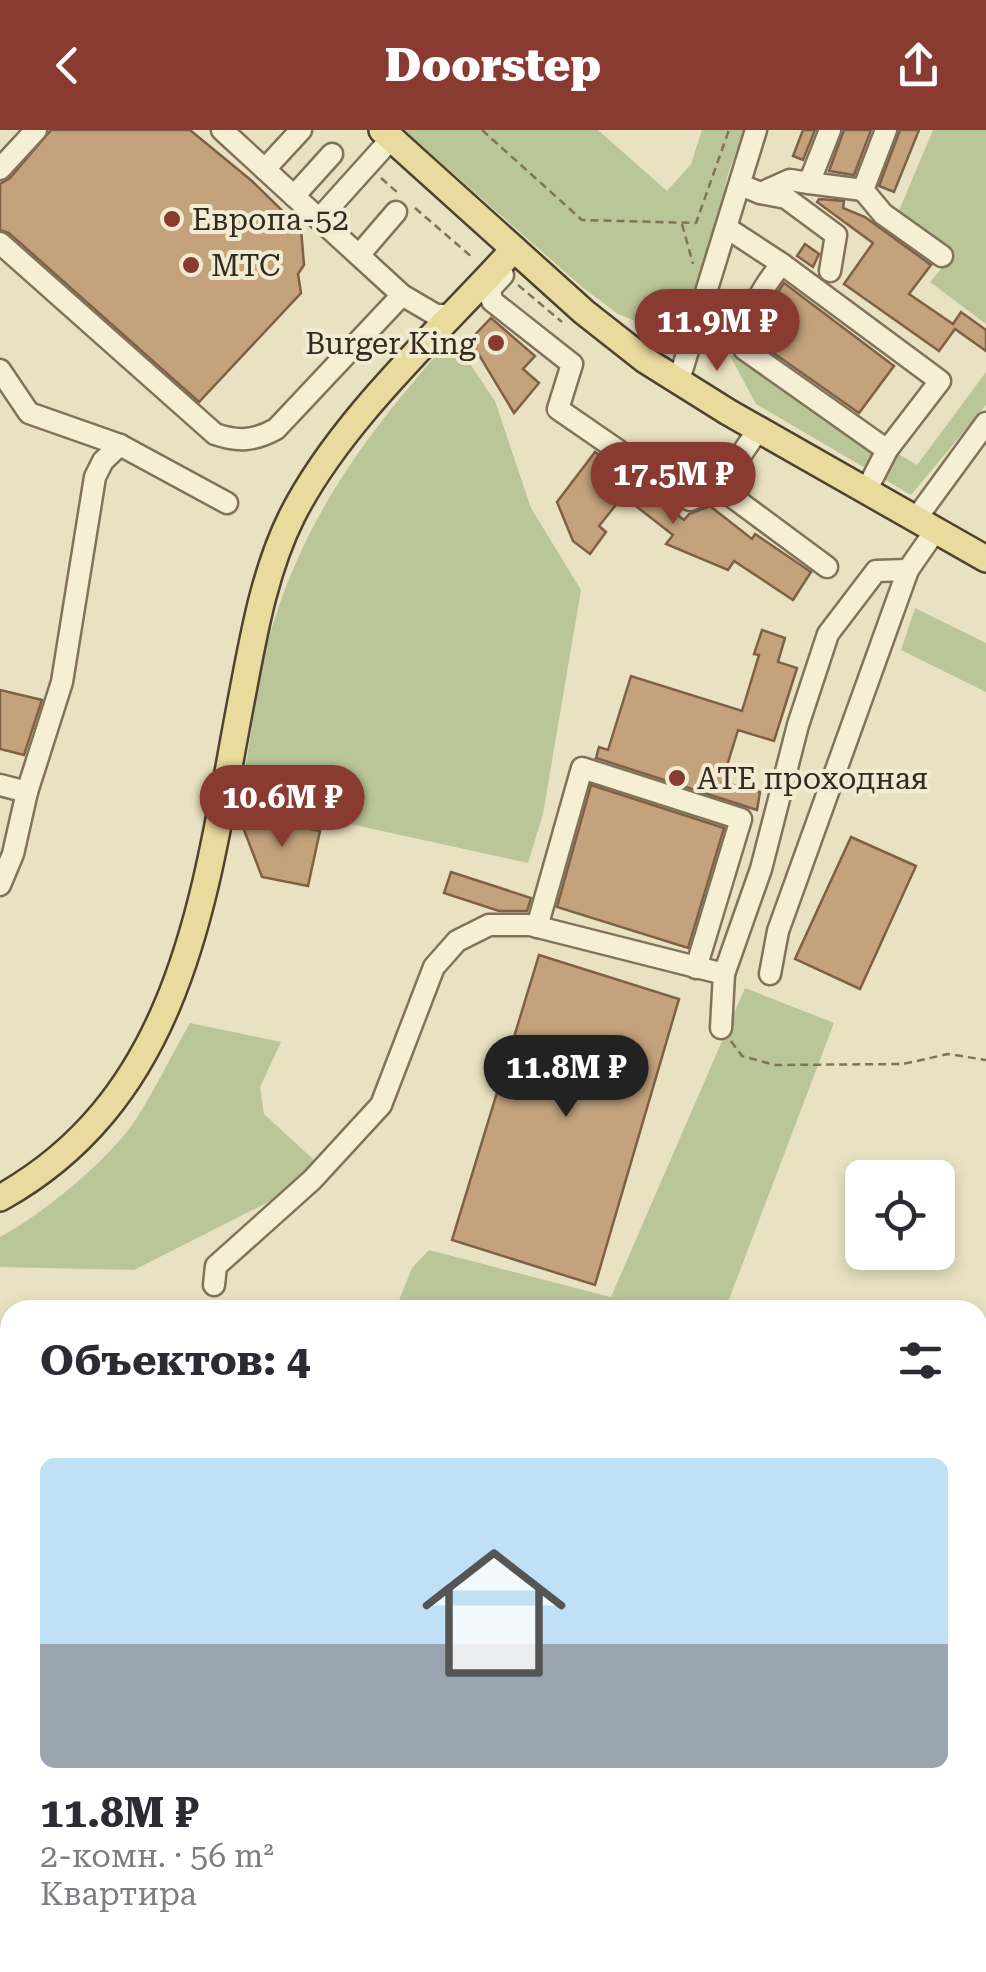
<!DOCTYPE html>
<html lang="ru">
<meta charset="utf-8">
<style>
body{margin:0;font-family:"Roboto Serif",serif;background:#f2f2f3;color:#2b2b33;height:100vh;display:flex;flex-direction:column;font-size:38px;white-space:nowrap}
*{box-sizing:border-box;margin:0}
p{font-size:32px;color:#7c7c81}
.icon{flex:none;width:55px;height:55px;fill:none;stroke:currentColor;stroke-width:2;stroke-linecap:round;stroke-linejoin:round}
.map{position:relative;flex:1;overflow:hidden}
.sheet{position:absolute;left:0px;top:1170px;width:988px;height:672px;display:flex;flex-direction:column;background:#fff;border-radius:30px 30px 0 0;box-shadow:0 5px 15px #0003}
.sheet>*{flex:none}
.tools{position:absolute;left:845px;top:1030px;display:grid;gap:20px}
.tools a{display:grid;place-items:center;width:110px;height:110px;border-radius:15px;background:#fff;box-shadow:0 5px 15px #0003;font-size:50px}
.price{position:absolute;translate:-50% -85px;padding:0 22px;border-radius:35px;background:#8a3b31;color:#fff;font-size:32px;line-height:65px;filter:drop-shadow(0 2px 5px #0008)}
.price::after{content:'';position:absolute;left:50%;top:60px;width:30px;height:22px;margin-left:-15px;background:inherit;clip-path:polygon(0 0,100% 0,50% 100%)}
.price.selected{background:#222;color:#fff}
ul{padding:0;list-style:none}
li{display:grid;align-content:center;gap:20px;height:530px;padding:0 40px}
li span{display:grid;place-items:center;height:310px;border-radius:15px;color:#555}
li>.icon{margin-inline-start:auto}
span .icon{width:180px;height:180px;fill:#fffc;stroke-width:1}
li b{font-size:42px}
h2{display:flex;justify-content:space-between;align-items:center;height:120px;padding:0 40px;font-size:42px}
header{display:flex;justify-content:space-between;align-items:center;height:130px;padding:0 40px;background:#8a3b31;color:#fff;font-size:45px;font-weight:800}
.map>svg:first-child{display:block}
.green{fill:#bbc698}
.cemetery{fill:#b2bb96}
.building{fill:#c3a27c;stroke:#7e6144;stroke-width:2.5}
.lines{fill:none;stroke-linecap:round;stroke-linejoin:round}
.minor-casing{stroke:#81735b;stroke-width:25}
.major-casing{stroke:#4f422f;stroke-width:30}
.path{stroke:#81735b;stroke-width:2.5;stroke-dasharray:8 5;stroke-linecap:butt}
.minor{stroke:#f5efd4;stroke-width:20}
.major{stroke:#e9da9d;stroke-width:25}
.poi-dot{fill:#8a3b31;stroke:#f1ebd1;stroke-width:4}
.labels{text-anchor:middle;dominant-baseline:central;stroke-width:8;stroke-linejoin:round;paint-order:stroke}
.poi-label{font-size:30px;fill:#322a1e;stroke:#f1ebd1;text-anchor:start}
</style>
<header><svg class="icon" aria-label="back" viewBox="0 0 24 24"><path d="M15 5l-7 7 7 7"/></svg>Doorstep<svg class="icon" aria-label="share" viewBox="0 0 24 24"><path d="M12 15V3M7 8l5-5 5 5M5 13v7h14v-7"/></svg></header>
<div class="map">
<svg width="986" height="1842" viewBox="0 0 986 1842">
<rect width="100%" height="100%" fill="#e9e2c2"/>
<g class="green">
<path d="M 404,0 L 598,0 L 667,61 L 691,34 L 702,0 L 744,0 L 727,47 L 716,102 L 695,158 L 673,186 L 643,194 L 618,184 L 583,158 Z"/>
<path d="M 933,0 L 986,0 L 986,194 L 930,152 L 954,124 L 898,83 Z"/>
<path d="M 452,207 L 495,271 L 531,378 L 581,460 L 543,684 L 528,733 L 263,675 L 243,650 C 253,598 257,541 274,491 C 311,375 373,297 452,207 Z"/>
<path d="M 729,224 L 917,335 L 986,242 L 986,275 L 911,365 L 756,274 Z"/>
<path d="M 915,478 L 986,513 L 986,562 L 901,520 Z"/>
<path d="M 745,858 L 834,893 L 725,1180 L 395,1180 L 412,1138 L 429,1120 L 611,1167 Z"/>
<path d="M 190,893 L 281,912 L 260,957 L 264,984 L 314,1030 L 280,1066 L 134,1140 L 0,1137 L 0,1107 C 43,1084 109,1030 136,989 C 156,958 172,924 190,893 Z"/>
<path d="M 164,1832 L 341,1832 L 418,1842 L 163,1842 Z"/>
</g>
<g class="cemetery">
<path d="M 0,1342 L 10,1342 L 10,1832 L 137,1833 L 135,1842 L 0,1842 Z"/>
<path d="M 978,1377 L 986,1378 L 986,1842 L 418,1842 L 341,1833 L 978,1832 Z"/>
</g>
<g class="building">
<path d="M 51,0 L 190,0 L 252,51 L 301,99 L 304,135 L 298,144 L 301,163 L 199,272 L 9,103 L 0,100 L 0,54 L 10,48 Z"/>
<path d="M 803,0 L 815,0 L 803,30 L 793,26 Z"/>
<path d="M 844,0 L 871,0 L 854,45 L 829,41 Z"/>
<path d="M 900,0 L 919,0 L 894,62 L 879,56 Z"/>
<path d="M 819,69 L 844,71 L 843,78 L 865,87 L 931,135 L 909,164 L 953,194 L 961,182 L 986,200 L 986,221 L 955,199 L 939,221 L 844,154 L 873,113 L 817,72 Z"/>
<path d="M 805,114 L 819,124 L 813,137 L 797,126 Z"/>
<path d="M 784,153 L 894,236 L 859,283 L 755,210 L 769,176 Z"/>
<path d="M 491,188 L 535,226 L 523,239 L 539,253 L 514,283 L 470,210 Z"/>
<path d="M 595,322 L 684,390 L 689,384 L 710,376 L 752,409 L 755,404 L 811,442 L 793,470 L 734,431 L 728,440 L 666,414 L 673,405 L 623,366 L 599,396 L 606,402 L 590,424 L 573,411 L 557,372 Z"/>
<path d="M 692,322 L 715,339 L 709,346 L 691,354 L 676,344 Z"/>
<path d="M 762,500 L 785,508 L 778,532 L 797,538 L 774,611 L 738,600 L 722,652 L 760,662 L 757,680 L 596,628 L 599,617 L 608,620 L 631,546 L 742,581 L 759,525 L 754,524 Z"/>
<path d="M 0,560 L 42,570 L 24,625 L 0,619 Z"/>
<path d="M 591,655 L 724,698 L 688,818 L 557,777 Z"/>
<path d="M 254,688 L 320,701 L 308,756 L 262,747 L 241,692 Z"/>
<path d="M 851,707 L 916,736 L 860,859 L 795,829 Z"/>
<path d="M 451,742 L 531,768 L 527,781 L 499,781 L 444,763 Z"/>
<path d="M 539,825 L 679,869 L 595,1155 L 452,1110 Z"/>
</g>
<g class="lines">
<defs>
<g id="minor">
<path d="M 222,0 L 402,165 L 436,185 L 454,185"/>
<path d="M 0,39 L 36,0"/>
<path d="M 265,39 L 301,0"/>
<path d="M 809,53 L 863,60 L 886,0"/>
<path d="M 741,55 L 760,63 L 786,68 L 836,105 L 830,141"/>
<path d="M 863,60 L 883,84 L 942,126"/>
<path d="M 761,63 L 790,50 L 809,53 L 830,0"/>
<path d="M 294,66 L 332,24"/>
<path d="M 319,89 L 391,9"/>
<path d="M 727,98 L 782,134 C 762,156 750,182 740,210 L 744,219 L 887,320"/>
<path d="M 0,113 L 215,304 C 238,312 254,311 276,299 L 402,165"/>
<path d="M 359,125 L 396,82"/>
<path d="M 782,134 L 940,251 L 887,320 L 866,361"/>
<path d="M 503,145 L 490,159 L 492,171 L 572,234 L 558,279 L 690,370 L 719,357"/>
<path d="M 0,240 L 29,283 L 120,315 L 227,373"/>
<path d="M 678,253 L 756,0"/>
<path d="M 758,300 L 719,357 L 827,437"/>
<path d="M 915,390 L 986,293"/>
<path d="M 0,655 L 27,662"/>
<path d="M 0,755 L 13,724 L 27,662 L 62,552 L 95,347 L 103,331 L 120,315"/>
<path d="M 537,797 L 582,638 L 741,689 L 696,838"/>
<path d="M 770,844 L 778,801 L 908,440 L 935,401"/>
<path d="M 721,898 L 724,844 L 761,739 L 798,595 L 828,504 L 876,441 L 908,440"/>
<path d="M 214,1155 L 216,1136 L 312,1050 L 381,975 L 434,837 L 457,811 L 489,795 L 530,795 L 724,844"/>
<path d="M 0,1353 L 10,1353"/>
<path d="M 979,1409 C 986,1426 974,1451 986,1470"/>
<path d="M 978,1506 L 981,1464"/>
<path d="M 0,1511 L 10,1517"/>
<path d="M 978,1552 L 986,1554"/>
<path d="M 0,1678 L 10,1684"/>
<path d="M 0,1775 L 10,1776"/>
<path d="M 978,1805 L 986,1806"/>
<path d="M 420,1832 L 512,1841 L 530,1832"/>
<path d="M 840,1832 L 840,1842"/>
<path d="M 128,1842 L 130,1832"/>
<path d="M 915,1842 L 916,1832"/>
</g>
<g id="major">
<path d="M 382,0 L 584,182 L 645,230 L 728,282 L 986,429"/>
<path d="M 0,1068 C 189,963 206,751 243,561 C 254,503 265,440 292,386 C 341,289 441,200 514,119"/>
</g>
</defs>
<use href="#minor" class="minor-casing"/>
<use href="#major" class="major-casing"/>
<g class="path">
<path d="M 482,0 L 582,90 L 696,93 L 729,0"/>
<path d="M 381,48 L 398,63"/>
<path d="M 415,78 L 473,128"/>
<path d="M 682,94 L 693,134"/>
<path d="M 518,155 L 562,192"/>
<path d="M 731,911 L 742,926 L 775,935 L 903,934 L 948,924 L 986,930"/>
<path d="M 0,1442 L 10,1425"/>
<path d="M 0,1637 L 10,1622"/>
</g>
<use href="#minor" class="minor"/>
<use href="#major" class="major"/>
</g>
<g class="poi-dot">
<circle cx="172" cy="89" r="10"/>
<circle cx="191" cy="135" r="10"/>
<circle cx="496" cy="213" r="10"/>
<circle cx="677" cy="648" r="10"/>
</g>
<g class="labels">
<g class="poi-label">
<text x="192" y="89">Европа-52</text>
<text x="211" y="135">МТС</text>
<text x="476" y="213" text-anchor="end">Burger King</text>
<text x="697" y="648">АТЕ проходная</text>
</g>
</g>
</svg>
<div class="tools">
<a><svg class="icon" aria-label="locate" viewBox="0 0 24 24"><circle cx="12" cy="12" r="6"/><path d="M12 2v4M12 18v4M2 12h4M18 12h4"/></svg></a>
</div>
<b class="price" style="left:717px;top:244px">11.9M ₽</b>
<b class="price" style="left:673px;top:397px">17.5M ₽</b>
<b class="price" style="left:282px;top:720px">10.6M ₽</b>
<b class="price selected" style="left:566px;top:990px">11.8M ₽</b>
<section class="sheet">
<h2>Объектов: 4<svg class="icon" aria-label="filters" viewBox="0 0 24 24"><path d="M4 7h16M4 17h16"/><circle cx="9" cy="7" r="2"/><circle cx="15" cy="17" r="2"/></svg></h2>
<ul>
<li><span style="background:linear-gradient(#bfe0f5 60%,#9aa5b1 0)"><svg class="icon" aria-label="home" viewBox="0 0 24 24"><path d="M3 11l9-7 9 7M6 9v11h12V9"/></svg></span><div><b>11.8M ₽</b><p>2-комн. · 56 m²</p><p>Квартира</p></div></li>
</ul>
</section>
</div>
